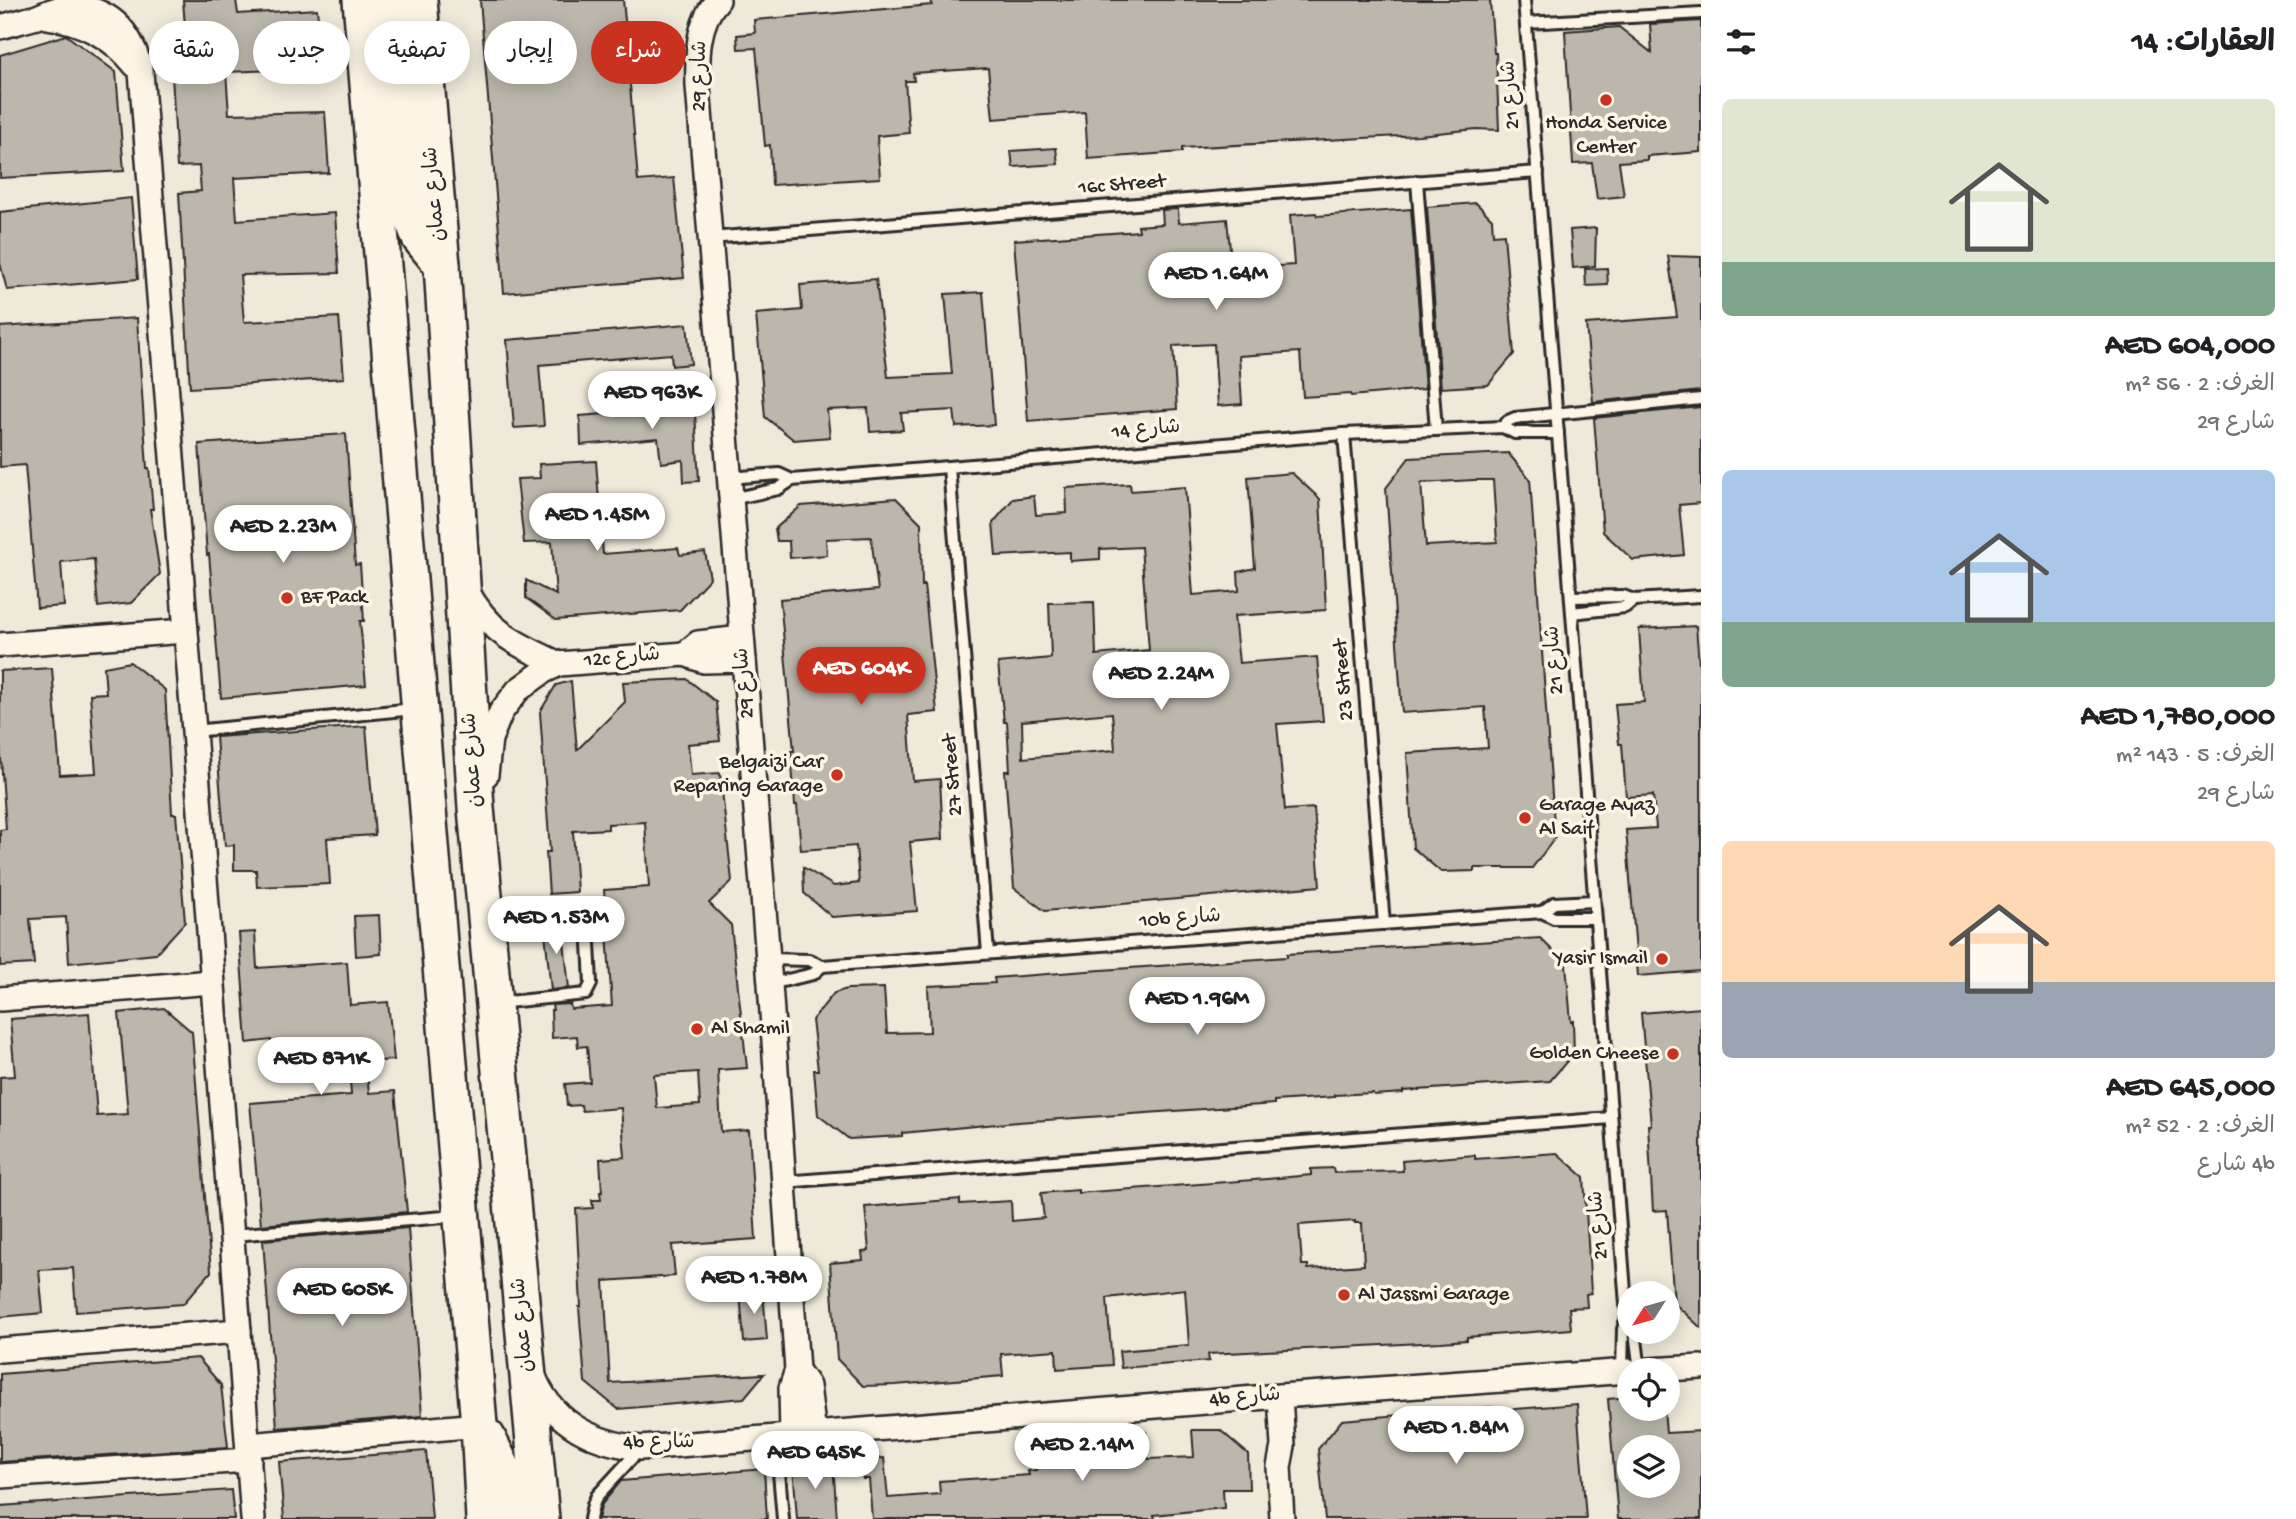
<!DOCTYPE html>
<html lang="ar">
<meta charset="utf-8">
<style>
body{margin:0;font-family:"Gochi Hand","Playpen Sans Arabic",sans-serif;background:#f6f6f6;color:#202124;direction:rtl;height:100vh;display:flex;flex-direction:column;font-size:26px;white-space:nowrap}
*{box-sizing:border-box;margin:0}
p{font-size:23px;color:#757577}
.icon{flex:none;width:38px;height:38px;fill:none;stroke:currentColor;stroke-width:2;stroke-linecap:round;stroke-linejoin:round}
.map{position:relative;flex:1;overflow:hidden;direction:ltr}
.details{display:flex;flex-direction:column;background:#fff;width:595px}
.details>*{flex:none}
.banner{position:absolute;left:21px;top:21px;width:665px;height:63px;direction:rtl;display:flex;gap:14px}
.needle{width:46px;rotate:233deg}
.buttons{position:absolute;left:1617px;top:1281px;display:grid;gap:14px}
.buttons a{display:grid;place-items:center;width:63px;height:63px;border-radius:50%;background:#fff;box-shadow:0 4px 18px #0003;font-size:35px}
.price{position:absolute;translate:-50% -60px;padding:0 16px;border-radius:24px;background:#fff;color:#222;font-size:23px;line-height:46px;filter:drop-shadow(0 2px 4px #0008)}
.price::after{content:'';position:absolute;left:50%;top:42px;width:21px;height:16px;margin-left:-10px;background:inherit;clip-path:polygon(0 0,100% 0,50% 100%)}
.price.current{background:#c8321e;color:#fff}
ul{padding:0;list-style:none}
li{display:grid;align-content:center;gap:14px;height:371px;padding:0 21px}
li span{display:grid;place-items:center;height:217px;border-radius:10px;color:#555}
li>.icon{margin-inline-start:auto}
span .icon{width:126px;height:126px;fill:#fffc;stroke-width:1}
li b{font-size:30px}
h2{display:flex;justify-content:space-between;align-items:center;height:84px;padding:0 21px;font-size:30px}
.chip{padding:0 24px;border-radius:32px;background:#fff;box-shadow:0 4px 18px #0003;font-size:24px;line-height:63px}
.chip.current{background:#c8321e;color:#fff}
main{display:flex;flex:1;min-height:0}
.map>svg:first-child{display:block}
.building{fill:#bcb7ac;stroke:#2b2b2b;stroke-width:2;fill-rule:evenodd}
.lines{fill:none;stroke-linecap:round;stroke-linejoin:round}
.service-casing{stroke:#2b2b2b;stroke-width:16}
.minor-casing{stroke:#2b2b2b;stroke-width:28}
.primary-casing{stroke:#2b2b2b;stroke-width:40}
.service{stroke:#fcf5e5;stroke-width:10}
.minor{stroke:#fcf5e5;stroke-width:23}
.primary{stroke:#fcf5e5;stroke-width:35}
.poi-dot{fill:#c8321e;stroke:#fcf5e5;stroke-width:2.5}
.labels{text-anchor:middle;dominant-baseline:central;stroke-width:7;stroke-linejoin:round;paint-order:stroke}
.street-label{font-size:21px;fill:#2b2b2b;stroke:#fcf5e5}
.poi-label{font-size:21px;fill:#2b2b2b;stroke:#fcf5e5;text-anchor:start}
</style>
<main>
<section class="details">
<h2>العقارات: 14<svg class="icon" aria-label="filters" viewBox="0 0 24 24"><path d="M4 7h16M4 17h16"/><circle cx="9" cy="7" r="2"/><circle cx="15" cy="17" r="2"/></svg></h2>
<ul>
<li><span style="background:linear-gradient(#dfe7d0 75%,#7fa58c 0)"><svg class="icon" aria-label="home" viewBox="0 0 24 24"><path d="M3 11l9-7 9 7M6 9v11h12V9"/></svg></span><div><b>AED 604,000</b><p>الغرف: 2 · 56 m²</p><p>شارع 29</p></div></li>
<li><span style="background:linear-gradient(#a9c7e8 70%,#7fa58c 0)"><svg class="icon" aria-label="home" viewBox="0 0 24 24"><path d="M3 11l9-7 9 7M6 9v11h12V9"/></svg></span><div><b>AED 1,780,000</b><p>الغرف: 5 · 143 m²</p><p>شارع 29</p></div></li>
<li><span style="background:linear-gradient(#ffd9b3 65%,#9aa5b1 0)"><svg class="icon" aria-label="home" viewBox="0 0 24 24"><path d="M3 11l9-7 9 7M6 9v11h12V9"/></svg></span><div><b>AED 645,000</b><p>الغرف: 2 · 52 m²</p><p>4b شارع</p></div></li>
</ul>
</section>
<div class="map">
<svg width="1701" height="1519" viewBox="0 0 1701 1519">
<rect width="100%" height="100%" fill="#efe9da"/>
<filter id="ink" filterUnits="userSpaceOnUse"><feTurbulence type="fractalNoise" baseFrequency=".0143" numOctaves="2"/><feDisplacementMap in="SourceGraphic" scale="14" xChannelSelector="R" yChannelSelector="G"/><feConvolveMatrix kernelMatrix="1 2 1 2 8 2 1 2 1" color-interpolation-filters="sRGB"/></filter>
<g filter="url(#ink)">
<g class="building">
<path d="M 183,0 L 236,0 L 238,14 L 317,9 L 323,68 L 226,72 L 229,114 L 325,112 L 329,173 L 234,178 L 237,220 L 335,213 L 339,273 L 240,275 L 244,322 L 339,317 L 344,378 L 190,388 L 179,193 L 201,191 L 199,166 L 177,167 L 171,56 L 180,55 L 179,42 L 186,40 Z"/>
<path d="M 480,0 L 623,0 L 627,41 L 661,42 L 661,73 L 629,73 L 638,181 L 674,178 L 684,278 L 504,293 Z"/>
<path d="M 931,0 L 1490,0 L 1494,53 L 1496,53 L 1499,130 L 1476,129 L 1419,135 L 1182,148 L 1182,152 L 1088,159 L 1085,112 L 993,119 L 988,68 L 913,73 L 914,81 L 905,81 L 909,133 L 877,136 L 880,178 L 772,185 L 770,145 L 765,146 L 756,48 L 738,49 L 737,35 L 755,33 L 754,20 L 932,5 Z"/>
<path d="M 1701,21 L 1701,152 L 1647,156 L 1647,160 L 1619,162 L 1624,196 L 1597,199 L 1592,163 L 1573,164 L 1565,31 L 1619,27 L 1652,53 L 1650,24 Z"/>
<path d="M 66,35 L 116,72 L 124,171 L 0,178 L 0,55 Z"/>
<path d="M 1056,148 L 1058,164 L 1013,167 L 1011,151 Z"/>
<path d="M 131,198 L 138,279 L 7,290 L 0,263 L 0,212 Z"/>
<path d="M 1476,203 L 1492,219 L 1493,235 L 1504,234 L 1514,354 L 1488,385 L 1441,388 L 1427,207 Z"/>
<path d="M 1178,209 L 1179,223 L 1227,219 L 1232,269 L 1294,265 L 1290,215 L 1316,213 L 1317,216 L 1411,209 L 1425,389 L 1351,396 L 1350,394 L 1303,397 L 1300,352 L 1239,356 L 1242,404 L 1218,406 L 1214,344 L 1173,346 L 1177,409 L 1028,421 L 1014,240 L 1139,231 L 1138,226 L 1163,224 L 1162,210 Z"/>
<path d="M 1596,228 L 1595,266 L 1573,268 L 1570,230 Z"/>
<path d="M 1668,256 L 1701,257 L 1701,391 L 1593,402 L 1586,324 L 1677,317 Z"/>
<path d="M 1607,268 L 1608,285 L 1586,286 L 1585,269 Z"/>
<path d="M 876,279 L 888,377 L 952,374 L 945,294 L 983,292 L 994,425 L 956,427 L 954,410 L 901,413 L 903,430 L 870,432 L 868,408 L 827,410 L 830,437 L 794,440 L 765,417 L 756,314 L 802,310 L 800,285 Z"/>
<path d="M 137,318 L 147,468 L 149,468 L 153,509 L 150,509 L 160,574 L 131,603 L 98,607 L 94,559 L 61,562 L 64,606 L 37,608 L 25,465 L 0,467 L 0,327 Z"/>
<path d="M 687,324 L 691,364 L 672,366 L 671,354 L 539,365 L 544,426 L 514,428 L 507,340 Z"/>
<path d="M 694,395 L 699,481 L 684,482 L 683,460 L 661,463 L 658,438 L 581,445 L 580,416 L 666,409 L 665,397 Z"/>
<path d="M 1701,407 L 1701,503 L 1679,505 L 1684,555 L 1633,560 L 1603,532 L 1594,418 Z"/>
<path d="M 346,434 L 355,565 L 360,564 L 364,621 L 360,621 L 366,685 L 221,698 L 209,554 L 207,555 L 199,444 Z"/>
<path d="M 1508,453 L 1530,479 L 1555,838 L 1532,868 L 1474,868 L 1474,871 L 1441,872 L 1413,848 L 1407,753 L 1488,748 L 1485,707 L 1402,713 L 1386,488 L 1409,458 ZM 1474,480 L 1493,480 L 1497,542 L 1426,546 L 1421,483 Z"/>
<path d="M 596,461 L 603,554 L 678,548 L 680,555 L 705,552 L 710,578 L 680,610 L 556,620 L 526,598 L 526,580 L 556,595 L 552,542 L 524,543 L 517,479 L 540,478 L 539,464 Z"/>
<path d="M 1292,473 L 1320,499 L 1326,610 L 1234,616 L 1239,663 L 1317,657 L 1323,721 L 1277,724 L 1285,810 L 1314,808 L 1320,886 L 1045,911 L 1014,888 L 1005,771 L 1010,771 L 1007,722 L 1004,722 L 998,663 L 1051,658 L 1049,603 L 1094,602 L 1096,655 L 1149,650 L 1141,547 L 1100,549 L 1100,559 L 1070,561 L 1070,552 L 996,556 L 993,523 L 1013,499 L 1034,496 L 1036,515 L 1067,513 L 1066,488 L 1130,484 L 1131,491 L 1185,487 L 1193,595 L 1239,591 L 1238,572 L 1255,568 L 1248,477 ZM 1112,713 L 1115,750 L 1023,758 L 1022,721 Z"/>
<path d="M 896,498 L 921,523 L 922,586 L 924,585 L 937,712 L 908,715 L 913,781 L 940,779 L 943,839 L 910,842 L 917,911 L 832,917 L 804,893 L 803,867 L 834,886 L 859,883 L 856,846 L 801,850 L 797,805 L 795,805 L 791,751 L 794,751 L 780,599 L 878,590 L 871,537 L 826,539 L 827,555 L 790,558 L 789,541 L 777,541 L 775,529 L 801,506 Z"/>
<path d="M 1696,626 L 1701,689 L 1701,971 L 1638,976 L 1626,830 L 1656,828 L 1653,795 L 1626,797 L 1622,744 L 1619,744 L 1615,704 L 1644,702 L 1639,629 Z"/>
<path d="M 130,662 L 165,690 L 172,814 L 176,814 L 185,922 L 156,954 L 69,963 L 66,917 L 30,919 L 34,964 L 0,966 L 0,830 L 6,829 L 0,745 L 0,671 L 52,668 L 60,775 L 96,773 L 90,694 L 106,693 L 104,667 Z"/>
<path d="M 687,679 L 716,702 L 720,741 L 688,744 L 691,775 L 720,773 L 732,881 L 709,903 L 731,925 L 747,1068 L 718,1070 L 721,1132 L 749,1130 L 756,1239 L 672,1245 L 675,1276 L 604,1281 L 610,1383 L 764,1374 L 744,1398 L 618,1409 L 585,1382 L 579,1307 L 581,1307 L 576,1209 L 593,1208 L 592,1200 L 601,1200 L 600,1192 L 602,1192 L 600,1159 L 625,1157 L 621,1108 L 582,1111 L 581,1105 L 567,1106 L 565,1084 L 590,1082 L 587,1046 L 578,1047 L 577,1036 L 552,1038 L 551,1010 L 553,1010 L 552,1005 L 570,1004 L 571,1009 L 612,1006 L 604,890 L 649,887 L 645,822 L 608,824 L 608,829 L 573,831 L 577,892 L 549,894 L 546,852 L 550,852 L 540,712 L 556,685 L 571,681 L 577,750 L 625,702 L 623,682 ZM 698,1072 L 700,1105 L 657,1108 L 654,1075 Z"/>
<path d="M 366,726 L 375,835 L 327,838 L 330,884 L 257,887 L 256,870 L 234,870 L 234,845 L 225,846 L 216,737 Z"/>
<path d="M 379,915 L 381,954 L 356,956 L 354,916 Z"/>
<path d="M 562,922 L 569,988 L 551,990 L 544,923 Z"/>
<path d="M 255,932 L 257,968 L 347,962 L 350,1005 L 388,1002 L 394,1060 L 366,1062 L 369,1093 L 395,1091 L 407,1212 L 261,1225 L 250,1103 L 351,1095 L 349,1064 L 274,1071 L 271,1040 L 247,1043 L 239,933 Z"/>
<path d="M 1540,938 L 1566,964 L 1571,1022 L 1573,1021 L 1574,1053 L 1550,1081 L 1403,1091 L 1403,1093 L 1374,1095 L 1373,1093 L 1334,1095 L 1334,1097 L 1274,1101 L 1274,1104 L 1018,1122 L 902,1133 L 902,1136 L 849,1139 L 818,1115 L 814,1070 L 818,1070 L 812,1020 L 834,993 L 847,989 L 884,988 L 887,1033 L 930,1032 L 928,986 L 995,983 L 994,978 L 1087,971 L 1287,957 L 1287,954 Z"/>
<path d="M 164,1008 L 192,1032 L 211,1272 L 183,1304 L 76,1312 L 73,1268 L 39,1270 L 43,1313 L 0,1317 L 0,1077 L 15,1076 L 10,1019 L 89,1013 L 97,1116 L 128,1114 L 119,1013 Z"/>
<path d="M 1701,1008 L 1701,1328 L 1674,1303 L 1667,1210 L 1653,1211 L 1648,1125 L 1651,1125 L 1641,1013 Z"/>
<path d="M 1557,1153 L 1584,1177 L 1591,1293 L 1586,1294 L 1587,1307 L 1569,1308 L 1571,1329 L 1467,1337 L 1467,1340 L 1441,1342 L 1208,1354 L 1209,1361 L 1121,1368 L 1119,1351 L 1189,1345 L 1185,1289 L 1107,1298 L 1112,1365 L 1057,1369 L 1056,1350 L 1001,1354 L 1003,1376 L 895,1385 L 863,1386 L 837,1359 L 830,1263 L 863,1260 L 862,1252 L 869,1251 L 865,1207 L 960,1199 L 960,1204 L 1011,1201 L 1012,1221 L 1044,1218 L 1041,1193 L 1078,1190 L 1078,1193 L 1267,1179 L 1311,1175 L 1311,1169 L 1333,1168 L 1334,1173 L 1403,1171 L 1402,1161 L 1475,1155 L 1475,1159 ZM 1355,1221 L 1355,1223 L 1362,1223 L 1364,1265 L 1308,1269 L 1308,1265 L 1302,1265 L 1299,1225 Z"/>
<path d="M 408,1228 L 422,1416 L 277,1428 L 263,1240 Z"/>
<path d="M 763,1291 L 767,1340 L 744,1342 L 740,1293 Z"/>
<path d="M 198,1358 L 221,1385 L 228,1447 L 0,1462 L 0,1374 Z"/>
<path d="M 1629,1397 L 1629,1409 L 1664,1409 L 1666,1433 L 1701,1431 L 1701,1519 L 1618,1519 L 1608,1399 ZM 1629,1447 L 1668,1447 L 1668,1486 L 1629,1486 Z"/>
<path d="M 1577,1404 L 1586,1519 L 1325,1519 L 1318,1449 L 1342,1420 L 1491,1407 L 1492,1411 Z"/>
<path d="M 1192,1430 L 1220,1430 L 1248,1454 L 1249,1489 L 1223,1489 L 1224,1508 L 1154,1515 L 1155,1519 L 872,1519 L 869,1479 L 863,1479 L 861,1460 L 884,1458 L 888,1498 L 940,1494 L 939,1481 L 1029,1475 L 1028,1471 L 1036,1470 L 1034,1443 L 1146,1432 L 1148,1459 L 1194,1457 Z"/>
<path d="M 426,1451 L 432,1519 L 284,1519 L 279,1462 Z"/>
<path d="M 833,1463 L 837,1519 L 797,1519 L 793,1465 Z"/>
<path d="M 764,1469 L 767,1519 L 598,1519 L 602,1504 L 621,1481 Z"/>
<path d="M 231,1490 L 234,1519 L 0,1519 L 0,1506 Z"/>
</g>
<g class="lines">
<defs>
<g id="service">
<path d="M 1524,0 L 1627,1317 L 1623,1329 L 1622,1372"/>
<path d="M 1526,23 L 1701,13"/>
<path d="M 1417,181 L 1436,430"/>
<path d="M 710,238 L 1538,172"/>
<path d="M 1503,427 L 1508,421 L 1515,418 L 1701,399"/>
<path d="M 1344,434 L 1384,924"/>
<path d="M 949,467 L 988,953"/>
<path d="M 729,478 L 779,474 L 792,480 L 1344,434 L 1503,427 L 1515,433 L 1558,433"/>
<path d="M 731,499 L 778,489 L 792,480"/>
<path d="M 1571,597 L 1623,596 L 1634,600 L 1701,596"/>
<path d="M 1572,613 L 1625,607 L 1634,600"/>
<path d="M 194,731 L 414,709"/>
<path d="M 1542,912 L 1554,918 L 1595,918"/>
<path d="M 490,919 L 575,913 L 584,916 L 588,923 L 591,984 L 586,994 L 498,1003"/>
<path d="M 768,959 L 809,960 L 822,966 L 1542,912 L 1554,903 L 1594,901"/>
<path d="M 770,984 L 813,974 L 822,966"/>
<path d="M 783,1182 L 1611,1118"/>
<path d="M 233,1235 L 456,1216"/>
<path d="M 1635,1332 L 1640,1370"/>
<path d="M 776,1437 L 783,1519"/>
<path d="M 590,1519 L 593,1505 L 597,1496 L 640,1449"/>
</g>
<g id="minor">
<path d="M 718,0 C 697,22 697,57 698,86 L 770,984 L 797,1370 L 791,1388 L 792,1436"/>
<path d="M 48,17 C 82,21 114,38 135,65"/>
<path d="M 0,27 C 12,24 25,20 37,17 C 45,14 54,9 62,8 C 108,3 132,31 141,72 L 194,731 L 253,1519"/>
<path d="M 466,589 C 489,633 516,644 559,664"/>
<path d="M 0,645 L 185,631"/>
<path d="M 685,654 L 698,643 L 742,638"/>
<path d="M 486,775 L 490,739 L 501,712 L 518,690 L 544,671 L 559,664 L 685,654 L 704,661 L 744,660"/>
<path d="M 0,999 L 212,982"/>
<path d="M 0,1350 L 239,1331"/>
<path d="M 797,1370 L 808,1386 L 814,1434"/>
<path d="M 1649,1370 L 1701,1367"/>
<path d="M 533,1374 C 551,1423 592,1443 641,1448 L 1280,1396 L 1629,1371"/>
<path d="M 1280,1396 L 1283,1446 L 1279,1467 L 1282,1519"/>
<path d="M 248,1445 L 479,1425"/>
<path d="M 0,1476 L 249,1460"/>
</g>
<g id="primary">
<path d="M 361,0 L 479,1425 L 484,1519"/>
<path d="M 393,0 L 408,208 L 420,238 L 442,265"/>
<path d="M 419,0 L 442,265 L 476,808 L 541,1519"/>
<path d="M 487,1437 L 504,1471 L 514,1519"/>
</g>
</defs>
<use href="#service" class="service-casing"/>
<use href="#minor" class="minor-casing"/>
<use href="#primary" class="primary-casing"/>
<use href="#service" class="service"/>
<use href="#minor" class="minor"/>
<use href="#primary" class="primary"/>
</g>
</g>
<g class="poi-dot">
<circle cx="1606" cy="100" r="7"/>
<circle cx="287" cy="598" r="7"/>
<circle cx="837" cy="775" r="7"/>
<circle cx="1525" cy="818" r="7"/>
<circle cx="1662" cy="959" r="7"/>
<circle cx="697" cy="1029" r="7"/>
<circle cx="1673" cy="1054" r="7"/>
<circle cx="1344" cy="1295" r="7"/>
</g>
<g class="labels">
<g class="street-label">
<text transform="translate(701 76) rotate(-89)">شارع 29</text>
<text transform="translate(1512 95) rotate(-94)">شارع 21</text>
<text transform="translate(1122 186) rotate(-5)">16c Street</text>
<text transform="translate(436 194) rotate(-95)">شارع عمان</text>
<text transform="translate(1146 431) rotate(-5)">شارع 14</text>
<text transform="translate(622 659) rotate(-5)">12c شارع</text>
<text transform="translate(1556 660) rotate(-94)">شارع 21</text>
<text transform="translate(1345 680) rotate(-95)">23 Street</text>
<text transform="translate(746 683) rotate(-95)">شارع 29</text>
<text transform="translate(474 760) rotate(-94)">شارع عمان</text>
<text transform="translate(954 775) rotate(-95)">27 Street</text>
<text transform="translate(1180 920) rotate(-4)">10b شارع</text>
<text transform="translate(1600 1225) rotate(-95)">شارع 21</text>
<text transform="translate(524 1325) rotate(-95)">شارع عمان</text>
<text transform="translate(1245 1399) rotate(-5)">4b شارع</text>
<text transform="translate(659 1444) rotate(-1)">4b شارع</text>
</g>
<g class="poi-label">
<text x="1606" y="124" text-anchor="middle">Honda Service<tspan x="1606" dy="24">Center</tspan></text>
<text x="301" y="598">BF Pack</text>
<text x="823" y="763" text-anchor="end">Belgaizi Car<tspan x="823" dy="24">Reparing Garage</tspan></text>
<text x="1539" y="806">Garage Ayaz<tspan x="1539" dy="24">Al Saif</tspan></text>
<text x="1648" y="959" text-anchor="end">Yasir Ismail</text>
<text x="711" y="1029">Al Shamil</text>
<text x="1659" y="1054" text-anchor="end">Golden Cheese</text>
<text x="1358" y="1295">Al Jassmi Garage</text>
</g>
</g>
</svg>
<div class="buttons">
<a><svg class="needle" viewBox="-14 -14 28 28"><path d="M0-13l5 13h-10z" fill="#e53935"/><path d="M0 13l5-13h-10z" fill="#757577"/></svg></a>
<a><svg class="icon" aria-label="locate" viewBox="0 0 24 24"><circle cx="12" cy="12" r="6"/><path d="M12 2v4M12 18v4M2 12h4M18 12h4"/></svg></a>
<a><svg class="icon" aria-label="layers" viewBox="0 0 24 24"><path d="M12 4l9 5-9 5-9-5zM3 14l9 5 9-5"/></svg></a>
</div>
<b class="price" style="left:1216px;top:312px">AED 1.64M</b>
<b class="price" style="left:652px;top:431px">AED 963K</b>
<b class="price" style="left:597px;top:553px">AED 1.45M</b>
<b class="price" style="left:283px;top:565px">AED 2.23M</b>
<b class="price current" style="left:861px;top:707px">AED 604K</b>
<b class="price" style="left:1161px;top:712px">AED 2.24M</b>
<b class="price" style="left:556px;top:956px">AED 1.53M</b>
<b class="price" style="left:1197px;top:1037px">AED 1.96M</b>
<b class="price" style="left:321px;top:1097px">AED 871K</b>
<b class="price" style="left:754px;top:1316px">AED 1.78M</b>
<b class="price" style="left:342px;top:1328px">AED 605K</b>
<b class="price" style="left:1456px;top:1466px">AED 1.84M</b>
<b class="price" style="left:1082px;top:1483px">AED 2.14M</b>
<b class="price" style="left:815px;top:1491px">AED 645K</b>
<div class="banner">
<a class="chip current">شراء</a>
<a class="chip">إيجار</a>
<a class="chip">تصفية</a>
<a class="chip">جديد</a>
<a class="chip">شقة</a>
</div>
</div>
</main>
